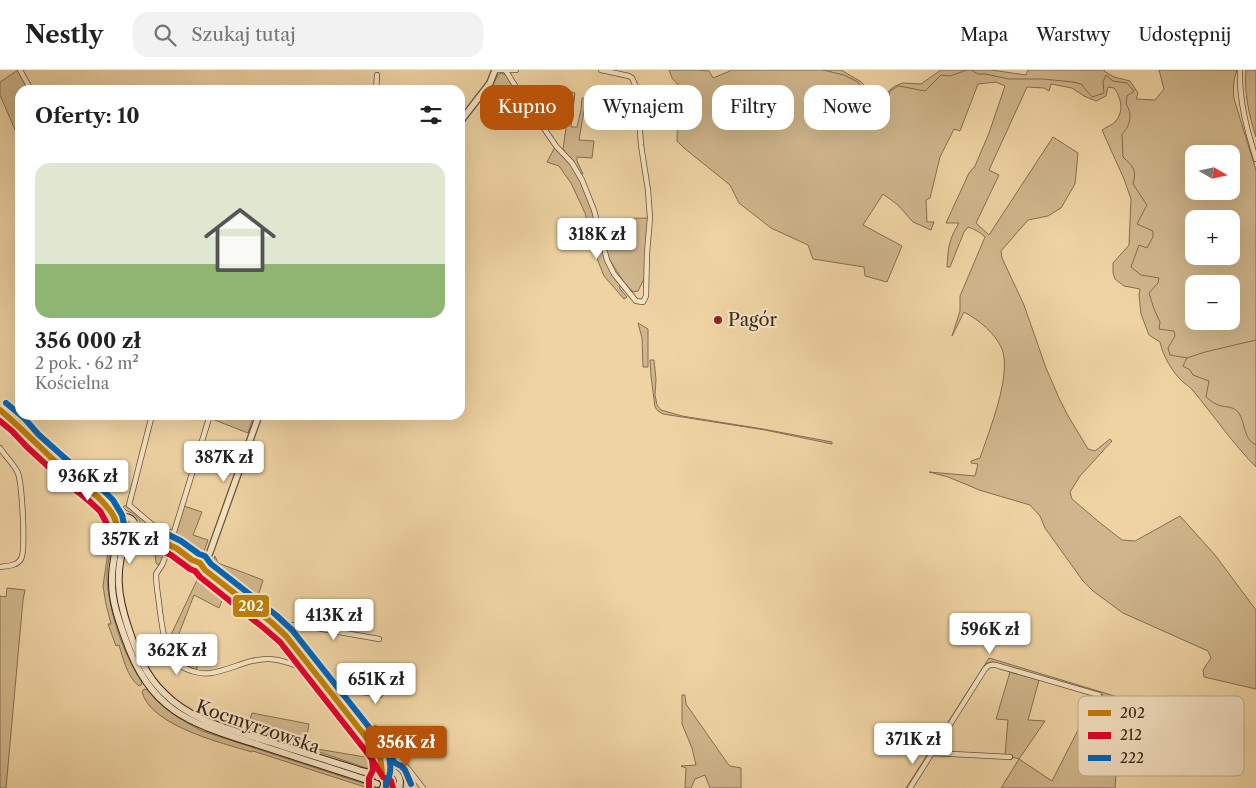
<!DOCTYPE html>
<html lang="pl">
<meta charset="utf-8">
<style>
body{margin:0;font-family:"Libre Caslon Text",serif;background:#f2f2f2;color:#222;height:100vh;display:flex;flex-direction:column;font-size:19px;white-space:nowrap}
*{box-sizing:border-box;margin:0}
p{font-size:16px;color:#767676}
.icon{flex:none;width:28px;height:28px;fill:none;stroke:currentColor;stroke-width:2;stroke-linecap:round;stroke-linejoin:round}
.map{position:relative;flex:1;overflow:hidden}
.sheet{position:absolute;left:15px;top:15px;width:450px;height:335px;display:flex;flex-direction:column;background:#fff;border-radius:15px;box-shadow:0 5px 20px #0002}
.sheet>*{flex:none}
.banner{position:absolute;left:480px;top:15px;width:475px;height:45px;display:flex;gap:10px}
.needle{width:32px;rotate:99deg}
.fabs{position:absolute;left:1185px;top:75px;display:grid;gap:10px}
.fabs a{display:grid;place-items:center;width:55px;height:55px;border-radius:10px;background:#fff;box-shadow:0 5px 20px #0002;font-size:25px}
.price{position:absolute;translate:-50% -42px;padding:0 11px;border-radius:5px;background:#fff;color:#222;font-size:16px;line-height:32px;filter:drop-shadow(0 1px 2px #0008)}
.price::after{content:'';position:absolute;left:50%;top:30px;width:15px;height:11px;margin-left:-8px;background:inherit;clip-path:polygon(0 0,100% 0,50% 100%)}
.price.current{background:#b45309;color:#fff}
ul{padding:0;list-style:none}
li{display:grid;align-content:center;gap:10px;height:265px;padding:0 20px}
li+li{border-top:1px solid #e0e0e0}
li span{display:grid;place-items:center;height:155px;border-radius:15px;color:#555}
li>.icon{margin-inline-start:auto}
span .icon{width:90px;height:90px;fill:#fffc;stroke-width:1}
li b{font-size:21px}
h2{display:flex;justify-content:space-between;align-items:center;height:60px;padding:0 20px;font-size:21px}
.pill{padding:0 18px;border-radius:15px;background:#fff;box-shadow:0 5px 20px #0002;font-size:18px;line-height:45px}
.pill.current{background:#b45309;color:#fff}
header{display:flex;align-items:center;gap:30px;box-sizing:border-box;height:70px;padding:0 25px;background:#fff;border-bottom:1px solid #e0e0e0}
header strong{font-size:24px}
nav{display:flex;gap:28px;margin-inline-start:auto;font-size:18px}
.search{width:350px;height:45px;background:#f2f2f2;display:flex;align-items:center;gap:12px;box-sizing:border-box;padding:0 18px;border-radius:15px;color:#767676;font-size:19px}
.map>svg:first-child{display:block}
.green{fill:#d0b68c;stroke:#856f52;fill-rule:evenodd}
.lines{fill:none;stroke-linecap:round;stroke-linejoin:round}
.stream{stroke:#816c50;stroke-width:1}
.minor-casing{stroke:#67533c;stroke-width:6}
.tertiary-casing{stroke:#67533c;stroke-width:8}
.secondary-casing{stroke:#3a2819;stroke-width:8}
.minor{stroke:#f5e2c3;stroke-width:4.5}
.tertiary{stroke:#f5e2c3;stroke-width:5.5}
.secondary{stroke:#f5e2c3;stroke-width:6}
.bus-1-casing{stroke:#f5e2c3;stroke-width:10}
.bus-2-casing{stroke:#f5e2c3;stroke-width:10}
.bus-3-casing{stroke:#f5e2c3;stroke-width:10}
.bus-1{stroke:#be8008;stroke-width:6}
.bus-2{stroke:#e4002b;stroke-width:6}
.bus-3{stroke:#0065bd;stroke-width:6}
.poi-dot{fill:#8f2418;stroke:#f5e2c3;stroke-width:2}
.labels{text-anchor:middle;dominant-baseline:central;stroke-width:4.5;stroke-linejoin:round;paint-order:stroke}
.poi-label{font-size:18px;fill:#3a2819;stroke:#f5e2c3;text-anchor:start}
.street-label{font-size:18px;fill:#3a2819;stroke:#f5e2c3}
.key{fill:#f5e2c3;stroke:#bdaa90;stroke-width:1}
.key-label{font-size:14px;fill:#3a2819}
.line-badge{stroke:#f5e2c3;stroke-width:2}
.badge-label{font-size:14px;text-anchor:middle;font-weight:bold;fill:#fff}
</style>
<header>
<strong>Nestly</strong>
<div class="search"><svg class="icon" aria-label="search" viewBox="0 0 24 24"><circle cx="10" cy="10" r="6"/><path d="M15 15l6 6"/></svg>Szukaj tutaj</div>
<nav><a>Mapa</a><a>Warstwy</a><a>Udostępnij</a></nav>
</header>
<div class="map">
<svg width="1256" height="718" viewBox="0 0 1256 718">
<rect width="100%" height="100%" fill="#efd3a3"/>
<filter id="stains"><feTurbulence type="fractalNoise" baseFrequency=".004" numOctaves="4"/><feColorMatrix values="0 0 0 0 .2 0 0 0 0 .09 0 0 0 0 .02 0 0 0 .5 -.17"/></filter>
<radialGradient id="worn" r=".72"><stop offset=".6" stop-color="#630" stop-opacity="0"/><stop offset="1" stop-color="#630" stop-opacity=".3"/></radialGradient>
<g class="green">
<path d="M 18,0 L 30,20 L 20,20 L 20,71 L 0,25 L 0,12 Z"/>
<path d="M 669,0 L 699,0 L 709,1 L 713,8 L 730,1 L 730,0 L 841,0 L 860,11 L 877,28 L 880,28 L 895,16 L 903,13 L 921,14 L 941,0 L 991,0 L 1026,5 L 1028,0 L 1104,0 L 1104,1 L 1114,7 L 1130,11 L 1138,23 L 1136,29 L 1155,30 L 1164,19 L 1159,0 L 1237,0 C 1233,10 1233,19 1234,29 L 1256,100 L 1256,397 C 1233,374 1215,347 1194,322 C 1191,318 1187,315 1183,312 C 1172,302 1163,286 1160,272 L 1149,265 L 1141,244 L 1139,225 L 1140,219 L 1124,216 L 1115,209 L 1113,203 L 1113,193 L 1129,175 L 1131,129 L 1124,109 L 1102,60 C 1106,57 1113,55 1116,51 C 1124,41 1121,27 1114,18 L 1108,17 L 1106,26 L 1096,31 L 1084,26 L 1072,18 L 1051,14 L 1049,21 L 1044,18 L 1027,17 L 989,100 L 999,105 L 976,153 L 989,165 L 1053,67 L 1078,83 L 1075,114 L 1061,138 L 1048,146 L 1028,150 L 1001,181 L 1002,188 L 1024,235 L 1046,298 L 1059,328 L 1067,344 L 1088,379 L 1095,381 L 1110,369 L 1112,371 L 1080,406 L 1070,422 L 1072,429 L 1099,452 L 1122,470 L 1135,471 L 1180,446 L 1215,485 L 1256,540 L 1256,619 L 1204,607 L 1203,600 L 1211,588 L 1208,581 L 1123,543 L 1093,521 L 1083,511 L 1045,458 L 1040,446 L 1030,435 L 979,420 L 970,416 L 948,407 L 929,402 L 975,406 L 978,394 L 971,393 L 971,391 L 980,388 C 989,361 1012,305 1002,279 C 995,263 979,250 964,242 L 952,266 L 960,241 L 960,226 L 985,167 C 980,162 974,159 968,157 L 964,162 L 950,197 L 947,197 C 948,178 949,169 959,153 L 946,153 L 969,103 L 975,96 L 989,63 L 1005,16 L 996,12 L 978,14 L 960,61 L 954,59 L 940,87 L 930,128 L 926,130 L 927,152 L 934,152 L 931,160 L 913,152 L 898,135 L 883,124 L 863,155 L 902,176 L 887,212 L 865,206 L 864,197 L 813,189 L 808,175 L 771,158 L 739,133 L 730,115 L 684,78 L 677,71 L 678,42 L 682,42 L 673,24 L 681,18 L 672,8 ZM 1194,84 L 1231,84 L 1231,121 L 1194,121 ZM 1194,149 L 1231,149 L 1231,186 L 1194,186 ZM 1194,214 L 1231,214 L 1231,251 L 1194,251 Z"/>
<path d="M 1246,0 L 1256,0 L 1256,67 C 1249,45 1244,23 1246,0 Z"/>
<path d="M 502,3 L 507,6 L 531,43 L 534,47 L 528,52 L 518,46 L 514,29 L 491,17 L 499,4 Z"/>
<path d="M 571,22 L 575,23 L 571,57 L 577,57 L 581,40 L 582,28 L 600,30 L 597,43 L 584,41 L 579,70 L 594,71 L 592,88 L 577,87 L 577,91 L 583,104 L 581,104 L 563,79 Z"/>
<path d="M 555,77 L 572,97 L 580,110 L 592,140 L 599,168 L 605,190 L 619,211 L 620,219 L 627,227 L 624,229 L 604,206 L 596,186 L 585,143 L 571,113 L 559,96 L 547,92 Z"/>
<path d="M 648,148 L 645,207 L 638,221 L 633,222 L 623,211 L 608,187 L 598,149 Z"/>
<path d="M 638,253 L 648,259 L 648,297 L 643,297 L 642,268 Z"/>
<path d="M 650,290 L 654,290 L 656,309 L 655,325 L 657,335 L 661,340 L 682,346 L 763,359 L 832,372 L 832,374 L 765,360 L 663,344 L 658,341 L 655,337 L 651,306 Z"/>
<path d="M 213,345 L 254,345 L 248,363 L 212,349 Z"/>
<path d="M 126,435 L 150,455 L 146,459 C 141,456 141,451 136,446 C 132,442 126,442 123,437 Z"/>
<path d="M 184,436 L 202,442 L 193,465 L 208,470 L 202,487 L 175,467 Z"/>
<path d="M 110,468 L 113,468 C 111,481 107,494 107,506 C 108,540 123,584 142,612 L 141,615 L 139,616 C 127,607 123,588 119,575 L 116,576 L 108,554 L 111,554 L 106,534 L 103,516 Z"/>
<path d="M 154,472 L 161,473 L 165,476 C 167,482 162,491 158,495 L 156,493 Z"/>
<path d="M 215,486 L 218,493 L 263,510 L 256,533 L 211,499 Z"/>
<path d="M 187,490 L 226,521 L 219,538 L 194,525 L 175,574 L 190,589 L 199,592 L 196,600 C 182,594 172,587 168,571 L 199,506 L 185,493 Z"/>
<path d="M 7,518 L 25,520 L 23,530 L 6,718 L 0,718 L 0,526 L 6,527 Z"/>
<path d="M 989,588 L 1121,628 L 1115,718 L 1001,718 L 1019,689 L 1005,685 L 1008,650 L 996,649 L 1010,602 L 1039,610 L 1028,650 L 1045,651 L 1019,689 L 1052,711 L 1078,660 L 1096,631 L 1101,628 L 1103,625 L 993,592 L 987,593 L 983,599 L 909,718 L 906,718 Z"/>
<path d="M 144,619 L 148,620 C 161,639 182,650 202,661 L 371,716 L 373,718 L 368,718 L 253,681 L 252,682 C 222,673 151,656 142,622 Z"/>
<path d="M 682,625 L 685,625 L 686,634 L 728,694 L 730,696 L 741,698 L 741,718 L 710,718 L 705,705 L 695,709 L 691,718 L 685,718 L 686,698 L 681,696 L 696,695 L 692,678 L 682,654 Z"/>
<path d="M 252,643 L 309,654 L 305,677 L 377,689 L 378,696 L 376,699 L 366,698 L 305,677 L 248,659 L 248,654 Z"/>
<circle cx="389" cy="713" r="5.5"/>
</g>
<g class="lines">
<g class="stream">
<path d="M 823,0 L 844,5 L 858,12 L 866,29 L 875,33 L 885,32 L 891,20 L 899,16 L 925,21 L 941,5 L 950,6 L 967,0"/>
<path d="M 971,0 L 978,4 L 985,4 L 1009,9 L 1043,9 L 1073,12 L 1081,14 L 1092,27 L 1104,23 L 1103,12 L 1106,5 L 1113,11 L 1127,13 L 1134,21 L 1127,26 L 1126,34 C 1133,44 1130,56 1122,64 L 1123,87 C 1133,97 1137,99 1133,114 L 1147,135 L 1137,154 L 1153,161 L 1153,167 L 1147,178 L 1139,175 L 1131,197 L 1141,205 L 1159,208 L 1158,213 L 1149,223 L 1154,239 L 1160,252 L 1159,259 L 1174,261 L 1175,266 L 1168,278 L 1170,285 L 1187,288 L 1183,296 L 1190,300 L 1193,305 L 1209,311 L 1206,327 C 1209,329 1212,332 1216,334 C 1223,338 1232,335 1238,342 C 1246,352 1242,368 1256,375"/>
<path d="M 1187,288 L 1205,282 L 1256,270"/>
<path d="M 329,628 L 346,650"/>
</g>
<defs>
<g id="minor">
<path d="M 20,0 L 31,20"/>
<path d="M 495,0 L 516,0"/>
<path d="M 1240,0 C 1239,31 1247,60 1256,89"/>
<path d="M 506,1 L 519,22 L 556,76 L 572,93 L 582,110 L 594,140 L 607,190 L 614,204 L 636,231 L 643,232 L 646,226 L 647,183 L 650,148 L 648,120 L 641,75 L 637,19 L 632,8 L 629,6 L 601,0"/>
<path d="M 376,20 L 377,5"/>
<path d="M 152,345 L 129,435 L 155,457 L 164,461 L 174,463"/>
<path d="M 210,345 L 170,475 L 162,495 L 156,504 C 156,517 159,529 160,542 C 164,566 164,593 192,601 C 198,603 205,604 211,603 C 231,600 250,588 270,589 C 284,590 298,596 310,601 L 313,599"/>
<path d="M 0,378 C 5,386 14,394 18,403 C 22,415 26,480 21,489 C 17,496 7,496 0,497"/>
<path d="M 286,566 L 293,555 L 305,556 L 379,569"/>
<path d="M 330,621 L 335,618 L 340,618 L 380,625 L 383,621 L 385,601"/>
<path d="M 361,663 L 370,657 L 377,659 L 423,718"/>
<path d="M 933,683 L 1010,687"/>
<path d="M 910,718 L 985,599 C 989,594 993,594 999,596 L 1099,625"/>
</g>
<g id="tertiary">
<path d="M 460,52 L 490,13 L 495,0"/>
<path d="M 136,457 L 158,469 L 170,475 L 182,482 L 195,492 L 200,493 L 205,500 C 232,521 262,542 287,568 C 311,593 329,622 350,649 C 363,666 380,681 389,701"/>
<path d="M 133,465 L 153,468"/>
<path d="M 200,493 L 206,491 L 210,482 L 259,345"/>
</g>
<g id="secondary">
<path d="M 0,340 L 102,421 L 124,447"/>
<path d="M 29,367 C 41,380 56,393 70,404 C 88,419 106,429 116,453"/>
<circle cx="125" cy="457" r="10"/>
<path d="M 118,465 C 116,481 111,497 112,513 C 112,532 119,551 125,568 C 151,643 190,653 259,675 C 295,687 331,698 367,710 L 377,714"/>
<path d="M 126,468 C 115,501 117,524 128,557 C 136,581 145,605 164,623 C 192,652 233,660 270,672 C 300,682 331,691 361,701 L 379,705"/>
<path d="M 378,707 C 388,694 404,703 399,718"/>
</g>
</defs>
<use href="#minor" class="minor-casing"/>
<use href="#tertiary" class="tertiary-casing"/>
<use href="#secondary" class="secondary-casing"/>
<use href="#minor" class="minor"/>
<use href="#tertiary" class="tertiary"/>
<use href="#secondary" class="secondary"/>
<defs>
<g id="bus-1">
<path d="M 0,340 C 24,360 45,383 69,404 C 81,415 97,423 107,437 C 111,441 116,449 116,454 C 116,459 116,460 118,465 L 126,468 L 133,465"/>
<path d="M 133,465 L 153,469 L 167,474 L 176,478 L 192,490 L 200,493 L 205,500 L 271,552 L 286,566 L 380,685 L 382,703"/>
</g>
<g id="bus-2">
<path d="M 0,351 L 12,361 L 27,377 L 64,411 L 88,430 L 100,441 L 107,454 L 107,463 L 115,473 L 125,477 L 134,474 L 155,477 L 171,485 L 190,499 L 195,501 L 200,507 L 265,559 L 280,572 L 372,689 L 373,700 L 369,708 L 369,718"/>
<path d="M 371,688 L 383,707 L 391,711 L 393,718"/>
</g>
<g id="bus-3">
<path d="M 6,333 L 24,348 L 39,365 L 76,398 L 99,416 L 113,430 L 122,445 L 125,459 L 134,456 L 161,461 L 181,471 L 199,484 L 205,486 L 211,494 L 276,545 L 292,560 L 388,681 C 390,691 393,703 386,712 L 386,716"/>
<path d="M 385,678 L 395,693 L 401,696 L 405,700 L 411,714"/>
</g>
</defs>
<use href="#bus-1" class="bus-1-casing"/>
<use href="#bus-2" class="bus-2-casing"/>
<use href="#bus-3" class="bus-3-casing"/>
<use href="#bus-1" class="bus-1"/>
<use href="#bus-2" class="bus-2"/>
<use href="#bus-3" class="bus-3"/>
</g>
<circle class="poi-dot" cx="718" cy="250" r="5"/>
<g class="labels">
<g class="poi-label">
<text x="728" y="250">Pagór</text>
</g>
<g class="street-label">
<text transform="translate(258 657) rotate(19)">Kocmyrzowska</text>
</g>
</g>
<rect x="1078" y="626" width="166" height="80" rx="8" class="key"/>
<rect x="1088" y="640" width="23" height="6" fill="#be8008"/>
<rect x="1088" y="662" width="23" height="7" fill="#e4002b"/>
<rect x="1088" y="685" width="23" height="6" fill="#0065bd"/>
<g class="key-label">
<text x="1120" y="648">202</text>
<text x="1120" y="670">212</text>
<text x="1120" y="693">222</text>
</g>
<rect class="line-badge" x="232" y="524" width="38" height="24" rx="5" fill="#be8008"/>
<g class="badge-label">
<text x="251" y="541">202</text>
</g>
<rect width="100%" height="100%" filter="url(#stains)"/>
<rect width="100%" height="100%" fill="url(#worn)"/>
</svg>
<div class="fabs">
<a><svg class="needle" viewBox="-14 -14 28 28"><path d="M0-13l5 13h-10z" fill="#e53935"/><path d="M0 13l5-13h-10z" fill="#767676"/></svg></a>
<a>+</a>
<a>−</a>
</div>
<b class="price" style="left:597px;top:190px">318K zł</b>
<b class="price" style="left:224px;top:413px">387K zł</b>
<b class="price" style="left:88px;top:432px">936K zł</b>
<b class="price" style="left:130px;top:495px">357K zł</b>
<b class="price" style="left:334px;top:571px">413K zł</b>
<b class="price" style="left:990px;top:585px">596K zł</b>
<b class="price" style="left:177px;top:606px">362K zł</b>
<b class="price" style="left:376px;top:635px">651K zł</b>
<b class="price" style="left:913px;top:695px">371K zł</b>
<b class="price current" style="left:406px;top:698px">356K zł</b>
<div class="banner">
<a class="pill current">Kupno</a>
<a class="pill">Wynajem</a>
<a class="pill">Filtry</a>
<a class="pill">Nowe</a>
</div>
<section class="sheet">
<h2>Oferty: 10<svg class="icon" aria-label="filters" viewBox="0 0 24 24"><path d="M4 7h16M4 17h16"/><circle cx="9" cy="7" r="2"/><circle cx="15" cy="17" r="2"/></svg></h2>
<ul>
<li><span style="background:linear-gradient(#dfe7d0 65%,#8fb573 0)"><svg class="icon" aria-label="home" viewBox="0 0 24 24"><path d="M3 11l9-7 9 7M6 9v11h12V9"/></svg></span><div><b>356 000 zł</b><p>2 pok. · 62 m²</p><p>Kościelna</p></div></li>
</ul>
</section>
</div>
